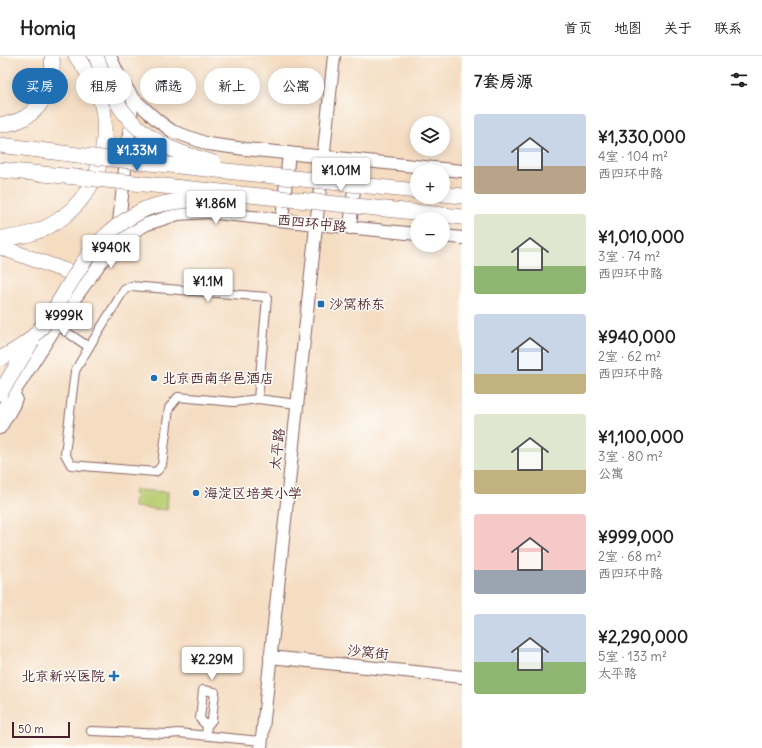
<!DOCTYPE html>
<html lang="zh">
<meta charset="utf-8">
<style>
body{margin:0;font-family:Delius,"LXGW WenKai TC",sans-serif;background:#f6f6f6;color:#202124;height:100vh;display:flex;flex-direction:column;font-size:15px;white-space:nowrap}
*{box-sizing:border-box;margin:0}
p{font-size:13px;color:#757577}
.icon{flex:none;width:22px;height:22px;fill:none;stroke:currentColor;stroke-width:2;stroke-linecap:round;stroke-linejoin:round}
.map{position:relative;flex:1;overflow:hidden}
.drawer{display:flex;flex-direction:column;background:#fff;width:300px}
.drawer>*{flex:none}
.hud{position:absolute;left:12px;top:12px;width:380px;height:36px;display:flex;gap:8px}
.tools{position:absolute;left:410px;top:60px;display:grid;gap:8px}
.tools a{display:grid;place-items:center;width:40px;height:40px;border-radius:50%;background:#fff;box-shadow:0 2px 10px #0003;font-size:20px}
.scale{position:absolute;left:12px;bottom:10px;width:58px;box-sizing:border-box;padding-left:4px;border:2px solid #4a1f2b;border-top:0;font-size:11px;line-height:14px;white-space:nowrap;color:#4a1f2b;-webkit-text-stroke:3px #fdfcf7;paint-order:stroke}
.price{position:absolute;translate:-50% -34px;padding:0 9px;border-radius:4px;background:#fff;color:#222;font-size:13px;line-height:26px;filter:drop-shadow(0 1px 2px #0008)}
.price::after{content:'';position:absolute;left:50%;top:24px;width:12px;height:9px;margin-left:-6px;background:inherit;clip-path:polygon(0 0,100% 0,50% 100%)}
.price.on{background:#1f6fb2;color:#fff}
ul{padding:0;list-style:none}
li{display:flex;align-items:center;gap:12px;height:100px;padding:0 12px}
li span{display:grid;place-items:center;flex:none;width:112px;height:80px;border-radius:4px;color:#555}
li>.icon{margin-inline-start:auto}
span .icon{width:48px;height:48px;fill:#fffc;stroke-width:1}
li b{font-size:17px}
h2{display:flex;justify-content:space-between;align-items:center;height:48px;padding:0 12px;font-size:17px}
.pill{padding:0 14px;border-radius:18px;background:#fff;box-shadow:0 2px 10px #0003;font-size:14px;line-height:36px}
.pill.on{background:#1f6fb2;color:#fff}
header{display:flex;align-items:center;gap:24px;box-sizing:border-box;height:56px;padding:0 20px;background:#fff;border-bottom:1px solid #e0e0e0}
header strong{font-size:19px}
nav{display:flex;gap:22px;margin-inline-start:auto;font-size:14px}
main{display:flex;flex:1;min-height:0}
.map>svg:first-child{display:block}
.grass{fill:#b8cc6f;stroke:#81764d}
.lines{fill:none;stroke-linecap:round;stroke-linejoin:round}
.street-casing{stroke:#866260;stroke-width:10}
.secondary-casing{stroke:#866260;stroke-width:14}
.highway-casing{stroke:#866260;stroke-width:16}
.street{stroke:#fff;stroke-width:8}
.secondary{stroke:#fff;stroke-width:12}
.highway{stroke:#fff;stroke-width:15}
.highway-bridge-casing{stroke:#866260;stroke-width:16;stroke-linecap:butt}
.highway-bridge{stroke:#fff;stroke-width:15}
.poi-dot{fill:#1f6fb2;stroke:#fdfcf7;stroke-width:1.5}
.labels{text-anchor:middle;dominant-baseline:central;stroke-width:3;stroke-linejoin:round;paint-order:stroke}
.street-label{font-size:14px;fill:#4a1f2b;stroke:#fdfcf7}
.poi-label{font-size:14px;fill:#4a1f2b;stroke:#fdfcf7;text-anchor:start}
</style>
<header>
<strong>Homiq</strong>
<nav><a>首页</a><a>地图</a><a>关于</a><a>联系</a></nav>
</header>
<main>
<div class="map">
<svg width="462" height="692" viewBox="0 0 462 692">
<rect width="100%" height="100%" fill="#fdfcf7"/>
<filter id="ink" filterUnits="userSpaceOnUse"><feTurbulence type="fractalNoise" baseFrequency=".025" numOctaves="2"/><feDisplacementMap in="SourceGraphic" scale="8" xChannelSelector="R" yChannelSelector="G"/><feConvolveMatrix kernelMatrix="1 2 1 2 8 2 1 2 1" color-interpolation-filters="sRGB"/></filter>
<filter id="wash" filterUnits="userSpaceOnUse"><feTurbulence type="fractalNoise" baseFrequency=".012" numOctaves="4" result="noise"/><feDisplacementMap in="SourceGraphic" scale="16" xChannelSelector="R" yChannelSelector="G"/><feGaussianBlur stdDeviation="0.9" result="paint"/><feColorMatrix in="noise" values="0 0 0 0 0 0 0 0 0 0 0 0 0 0 0 0 0 1.4 0 .05"/><feComposite in="paint" operator="in"/></filter>
<g filter="url(#wash)">
<rect width="100%" height="100%" fill="#f5ddc2"/>
<path class="grass" d="M 135,434 L 168,436 L 167,454 L 134,451 Z"/>
</g>
<g filter="url(#ink)">
<g class="lines">
<defs>
<g id="street">
<path d="M 57,269 L 71,279 L 89,291 L 124,234 L 131,230 L 267,241 L 258,343 L 297,348"/>
<path d="M 89,291 L 75,315 L 65,398 L 71,409 L 155,416 L 158,414 L 162,409 L 169,352 L 178,341 L 234,346 L 258,343"/>
<path d="M 91,675 L 169,678 L 178,677 L 261,685"/>
<path d="M 206,679 L 207,670 L 212,664 L 215,636 L 203,634 L 200,663 L 207,670"/>
</g>
<g id="secondary">
<path d="M 110,0 L 120,22 L 133,42 L 157,64 L 172,75 L 208,88 L 245,93 L 357,104 L 462,115"/>
<path d="M 282,164 L 289,97"/>
<path d="M 350,172 L 357,104"/>
<path d="M 118,175 L 133,42"/>
<path d="M 443,180 L 462,182"/>
<path d="M 0,356 L 20,327 L 66,255 L 101,206 L 117,188 L 131,177 L 147,168 L 178,158 L 207,156 L 316,168 L 417,178"/>
<path d="M 0,372 L 13,350 L 16,342"/>
<path d="M 270,601 L 462,621"/>
<path d="M 261,692 L 334,0"/>
</g>
<g id="highway">
<path d="M 0,69 C 8,68 17,66 24,62 C 46,50 54,24 52,0"/>
<path d="M 0,89 L 93,101"/>
<path d="M 0,114 L 86,122"/>
<path d="M 443,138 L 462,140"/>
<path d="M 0,182 C 58,181 100,139 104,82 C 104,73 105,63 103,54 C 99,34 88,16 76,0"/>
<path d="M 0,191 L 88,223"/>
</g>
</defs>
<use href="#street" class="street-casing"/>
<use href="#secondary" class="secondary-casing"/>
<use href="#highway" class="highway-casing"/>
<use href="#street" class="street"/>
<use href="#secondary" class="secondary"/>
<use href="#highway" class="highway"/>
<defs>
<g id="highway-bridge">
<path d="M 96,0 C 112,44 127,72 170,92 C 184,99 200,102 214,107"/>
<path d="M 93,101 L 417,135"/>
<path d="M 86,122 L 462,161"/>
<path d="M 0,303 C 9,298 18,293 26,287 C 47,270 60,243 74,221 C 80,211 87,200 95,191 C 108,176 125,163 143,154 C 163,145 193,144 215,141"/>
<path d="M 0,337 L 32,285"/>
</g>
</defs>
<use href="#highway-bridge" class="highway-bridge-casing"/>
<use href="#highway-bridge" class="highway-bridge"/>
</g>
</g>
<g class="poi-dot">
<rect x="317" y="244" width="8" height="8" rx="2"/>
<circle cx="154" cy="322" r="4"/>
<circle cx="196" cy="437" r="4"/>
<path d="M112 614h4v4h4v4h-4v4h-4v-4h-4v-4h4z"/>
</g>
<g class="labels">
<g class="street-label">
<text transform="translate(312 167) rotate(6)">西四环中路</text>
<text transform="translate(277 393) rotate(-84)">太平路</text>
<text transform="translate(368 596) rotate(6)">沙窝街</text>
</g>
<g class="poi-label">
<text x="329" y="248">沙窝桥东</text>
<text x="162" y="322">北京西南华邑酒店</text>
<text x="204" y="437">海淀区培英小学</text>
<text x="105" y="620" text-anchor="end">北京新兴医院</text>
</g>
</g>
</svg>
<div class="tools">
<a><svg class="icon" aria-label="layers" viewBox="0 0 24 24"><path d="M12 4l9 5-9 5-9-5zM3 14l9 5 9-5"/></svg></a>
<a>+</a>
<a>−</a>
</div>
<div class="scale">50 m</div>
<b class="price on" style="left:137px;top:116px">¥1.33M</b>
<b class="price" style="left:341px;top:136px">¥1.01M</b>
<b class="price" style="left:216px;top:169px">¥1.86M</b>
<b class="price" style="left:111px;top:213px">¥940K</b>
<b class="price" style="left:208px;top:247px">¥1.1M</b>
<b class="price" style="left:64px;top:281px">¥999K</b>
<b class="price" style="left:212px;top:625px">¥2.29M</b>
<div class="hud">
<a class="pill on">买房</a>
<a class="pill">租房</a>
<a class="pill">筛选</a>
<a class="pill">新上</a>
<a class="pill">公寓</a>
</div>
</div>
<section class="drawer">
<h2>7套房源<svg class="icon" aria-label="filters" viewBox="0 0 24 24"><path d="M4 7h16M4 17h16"/><circle cx="9" cy="7" r="2"/><circle cx="15" cy="17" r="2"/></svg></h2>
<ul>
<li><span style="background:linear-gradient(#c9d6e8 65%,#b9a48a 0)"><svg class="icon" aria-label="home" viewBox="0 0 24 24"><path d="M3 11l9-7 9 7M6 9v11h12V9"/></svg></span><div><b>¥1,330,000</b><p>4室 · 104 m²</p><p>西四环中路</p></div></li>
<li><span style="background:linear-gradient(#dfe7d0 65%,#8fb573 0)"><svg class="icon" aria-label="home" viewBox="0 0 24 24"><path d="M3 11l9-7 9 7M6 9v11h12V9"/></svg></span><div><b>¥1,010,000</b><p>3室 · 74 m²</p><p>西四环中路</p></div></li>
<li><span style="background:linear-gradient(#c9d6e8 75%,#c2b280 0)"><svg class="icon" aria-label="home" viewBox="0 0 24 24"><path d="M3 11l9-7 9 7M6 9v11h12V9"/></svg></span><div><b>¥940,000</b><p>2室 · 62 m²</p><p>西四环中路</p></div></li>
<li><span style="background:linear-gradient(#dfe7d0 70%,#c2b280 0)"><svg class="icon" aria-label="home" viewBox="0 0 24 24"><path d="M3 11l9-7 9 7M6 9v11h12V9"/></svg></span><div><b>¥1,100,000</b><p>3室 · 80 m²</p><p>公寓</p></div></li>
<li><span style="background:linear-gradient(#f6c9c9 70%,#9aa5b1 0)"><svg class="icon" aria-label="home" viewBox="0 0 24 24"><path d="M3 11l9-7 9 7M6 9v11h12V9"/></svg></span><div><b>¥999,000</b><p>2室 · 68 m²</p><p>西四环中路</p></div></li>
<li><span style="background:linear-gradient(#c9d6e8 60%,#8fb573 0)"><svg class="icon" aria-label="home" viewBox="0 0 24 24"><path d="M3 11l9-7 9 7M6 9v11h12V9"/></svg></span><div><b>¥2,290,000</b><p>5室 · 133 m²</p><p>太平路</p></div></li>
</ul>
</section>
</main>
